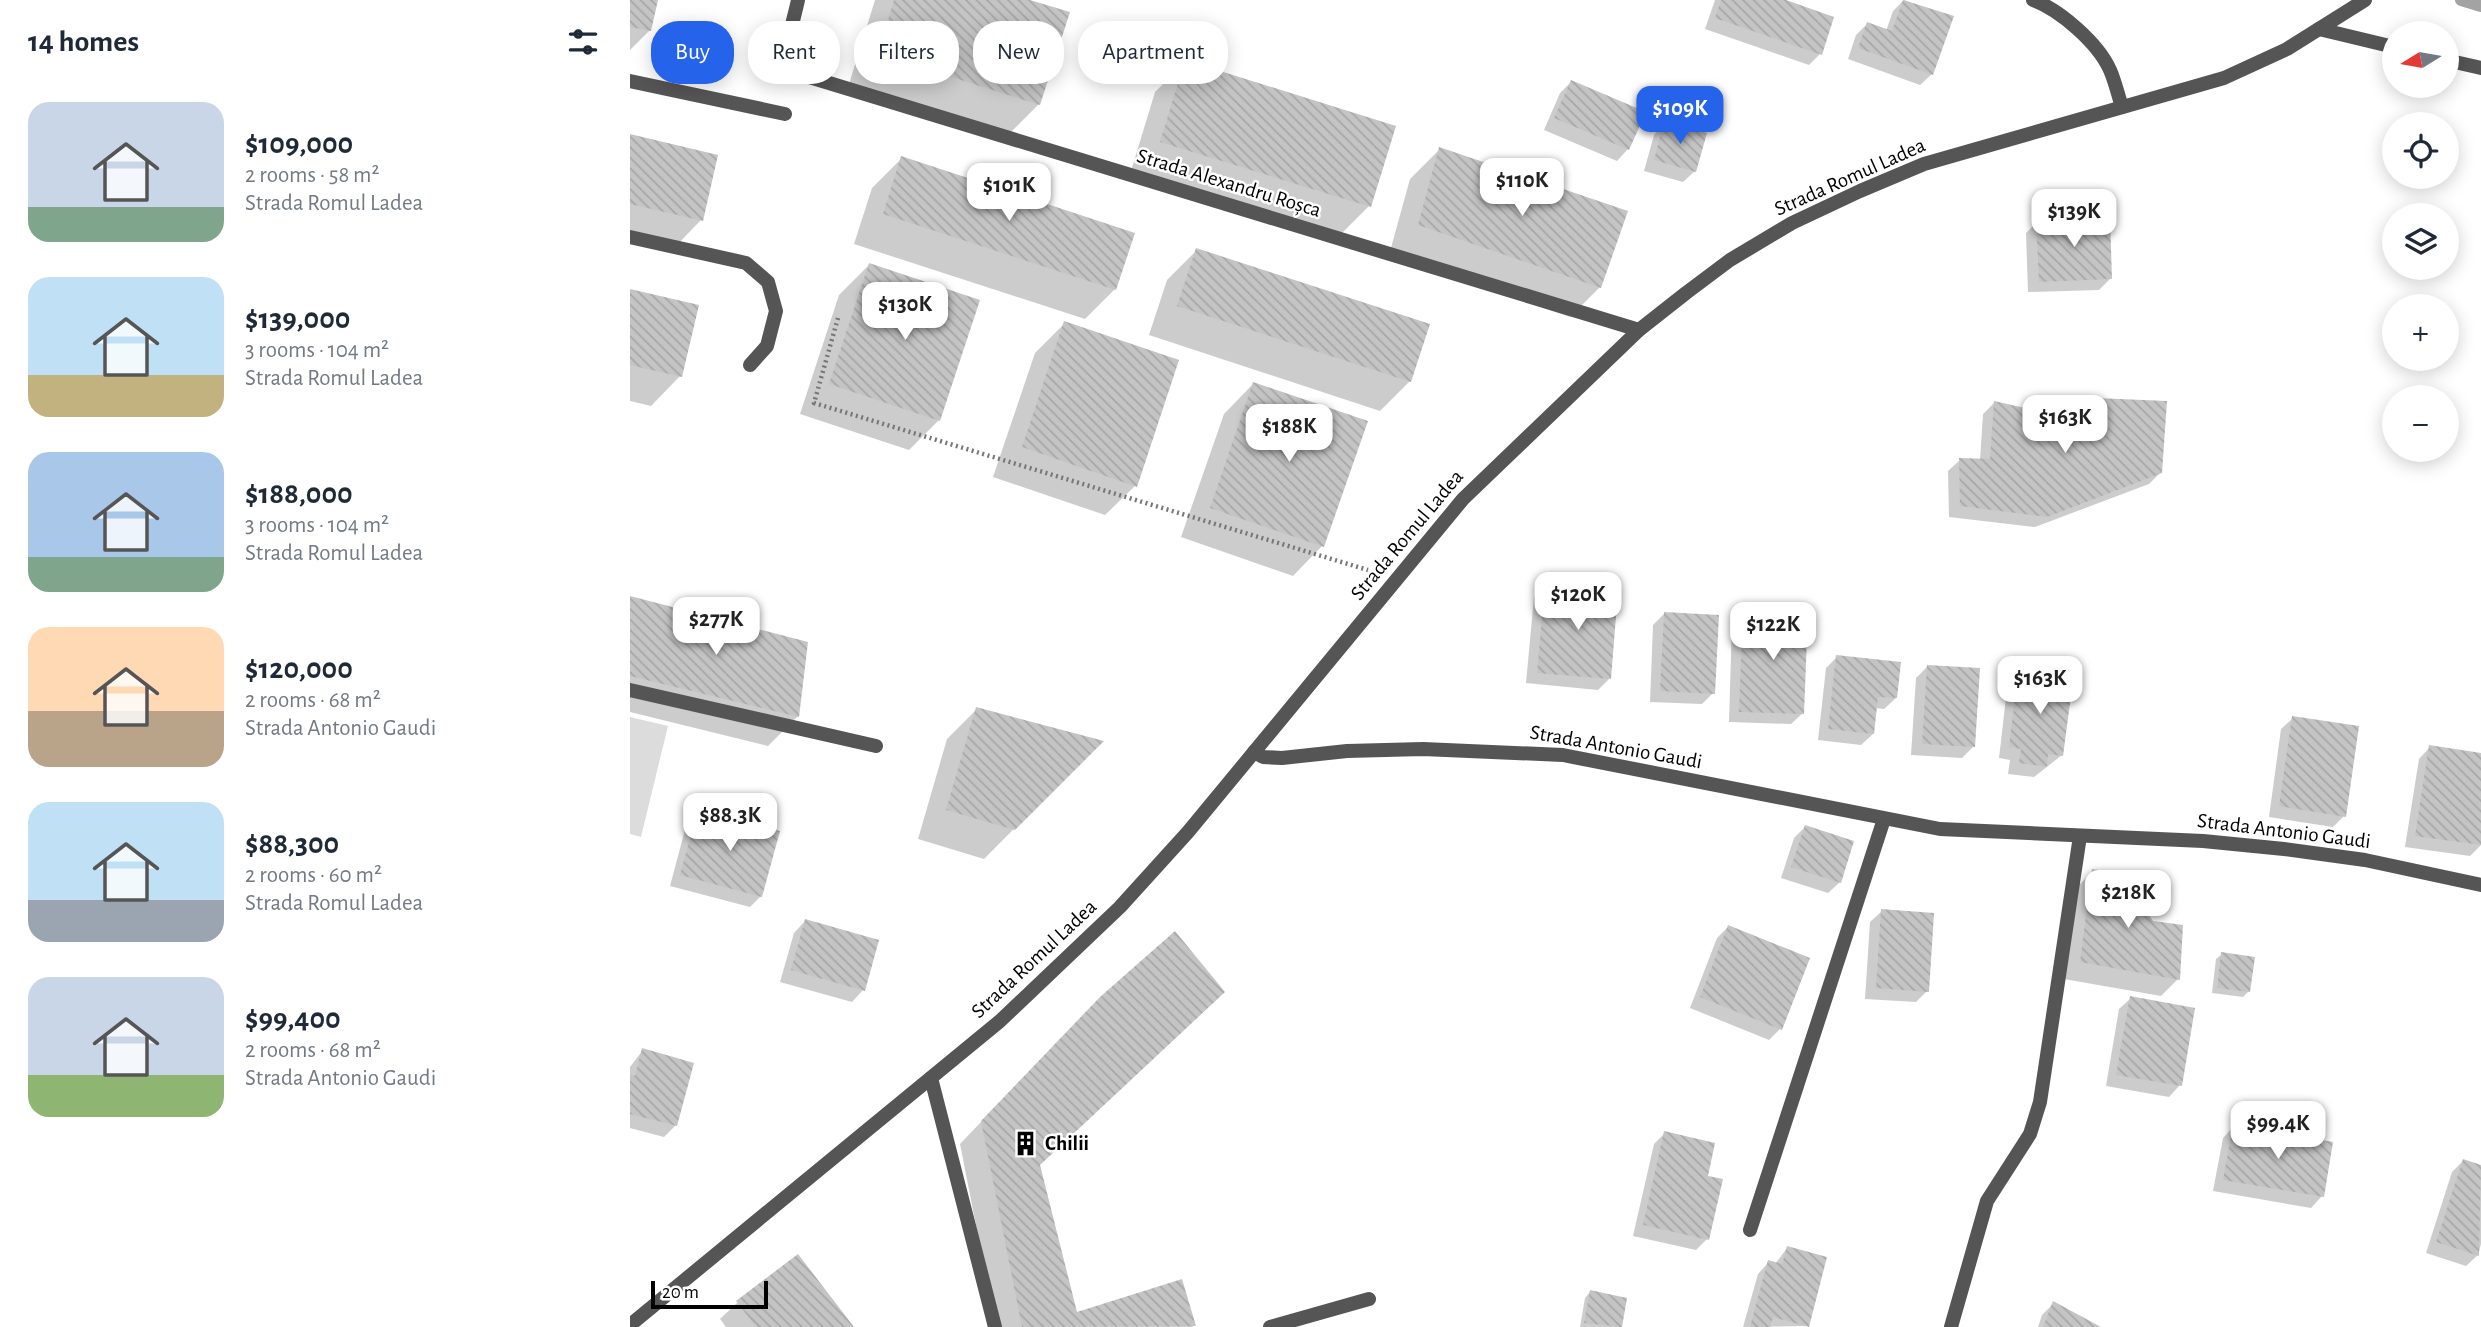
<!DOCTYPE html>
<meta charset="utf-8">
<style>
body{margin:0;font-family:"Alegreya Sans",sans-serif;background:#f2f2f3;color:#1f2937;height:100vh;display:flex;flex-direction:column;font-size:26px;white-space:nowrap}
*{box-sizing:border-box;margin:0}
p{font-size:23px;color:#747a83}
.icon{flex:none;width:38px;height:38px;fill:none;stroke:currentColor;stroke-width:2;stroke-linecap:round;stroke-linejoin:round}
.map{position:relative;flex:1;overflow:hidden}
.sheet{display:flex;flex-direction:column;background:#fff;width:630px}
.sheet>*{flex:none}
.hud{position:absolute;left:21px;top:21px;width:665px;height:63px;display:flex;gap:14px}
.needle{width:46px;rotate:259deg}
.fabs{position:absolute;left:1752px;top:21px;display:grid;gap:14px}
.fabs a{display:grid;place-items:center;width:77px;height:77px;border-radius:50%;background:#fff;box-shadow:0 4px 18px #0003;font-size:35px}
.scale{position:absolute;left:21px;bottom:18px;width:117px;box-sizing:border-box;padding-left:7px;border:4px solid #000;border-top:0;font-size:19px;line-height:24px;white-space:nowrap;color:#000;-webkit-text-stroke:5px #fff;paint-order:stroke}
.price{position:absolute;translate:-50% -60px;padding:0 16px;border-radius:14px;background:#fff;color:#222;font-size:23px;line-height:46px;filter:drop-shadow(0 2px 4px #0008)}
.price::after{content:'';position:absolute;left:50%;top:42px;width:21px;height:16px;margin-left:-10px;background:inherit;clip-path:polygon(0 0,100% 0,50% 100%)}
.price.current{background:#2563eb;color:#fff}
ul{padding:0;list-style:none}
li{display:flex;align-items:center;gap:21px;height:175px;padding:0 28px}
li span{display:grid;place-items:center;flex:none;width:196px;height:140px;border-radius:21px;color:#555}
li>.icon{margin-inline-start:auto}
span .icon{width:84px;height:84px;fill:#fffc;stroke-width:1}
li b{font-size:30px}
h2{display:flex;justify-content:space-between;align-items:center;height:84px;padding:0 28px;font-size:30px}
.pill{padding:0 24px;border-radius:28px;background:#fff;box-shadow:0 4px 18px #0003;font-size:24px;line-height:63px}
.pill.current{background:#2563eb;color:#fff}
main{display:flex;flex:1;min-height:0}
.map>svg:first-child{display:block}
.garden{fill:#dcdcdc}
.shadow{fill:#0003}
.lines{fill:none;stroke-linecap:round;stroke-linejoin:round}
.stream{stroke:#a3a3a3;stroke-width:12}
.building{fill:url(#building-back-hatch)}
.path{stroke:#777;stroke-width:4.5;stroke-dasharray:2 3.5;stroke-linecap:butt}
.service{stroke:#555;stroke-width:14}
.minor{stroke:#555;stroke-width:14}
.labels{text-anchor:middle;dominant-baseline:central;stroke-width:5;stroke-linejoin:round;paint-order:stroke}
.street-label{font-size:21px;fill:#000;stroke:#fff}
.poi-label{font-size:21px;font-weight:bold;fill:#000;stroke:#fff;text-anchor:start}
</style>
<main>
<section class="sheet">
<h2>14 homes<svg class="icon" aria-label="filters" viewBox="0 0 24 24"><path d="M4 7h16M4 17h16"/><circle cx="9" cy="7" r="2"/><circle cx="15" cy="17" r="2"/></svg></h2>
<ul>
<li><span style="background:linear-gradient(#c9d6e8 75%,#7fa58c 0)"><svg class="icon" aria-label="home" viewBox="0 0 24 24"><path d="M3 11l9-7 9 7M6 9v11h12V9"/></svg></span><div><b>$109,000</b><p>2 rooms · 58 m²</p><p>Strada Romul Ladea</p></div></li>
<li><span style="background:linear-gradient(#bfe0f5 70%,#c2b280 0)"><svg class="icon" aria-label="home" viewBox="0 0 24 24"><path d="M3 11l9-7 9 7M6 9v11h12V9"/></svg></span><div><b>$139,000</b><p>3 rooms · 104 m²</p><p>Strada Romul Ladea</p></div></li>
<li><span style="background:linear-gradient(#a9c7e8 75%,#7fa58c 0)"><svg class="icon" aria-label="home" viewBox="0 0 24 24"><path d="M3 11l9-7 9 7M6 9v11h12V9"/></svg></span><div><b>$188,000</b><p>3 rooms · 104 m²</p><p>Strada Romul Ladea</p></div></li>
<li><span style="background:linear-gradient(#ffd9b3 60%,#b9a48a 0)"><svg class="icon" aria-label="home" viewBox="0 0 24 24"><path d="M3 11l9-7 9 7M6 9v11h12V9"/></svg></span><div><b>$120,000</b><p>2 rooms · 68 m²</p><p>Strada Antonio Gaudi</p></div></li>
<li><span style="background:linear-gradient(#bfe0f5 70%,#9aa5b1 0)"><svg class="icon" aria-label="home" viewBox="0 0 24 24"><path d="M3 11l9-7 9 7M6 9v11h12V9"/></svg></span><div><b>$88,300</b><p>2 rooms · 60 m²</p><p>Strada Romul Ladea</p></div></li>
<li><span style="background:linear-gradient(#c9d6e8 70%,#8fb573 0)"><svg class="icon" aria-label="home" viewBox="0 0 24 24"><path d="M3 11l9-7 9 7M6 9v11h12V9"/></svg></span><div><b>$99,400</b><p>2 rooms · 68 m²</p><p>Strada Antonio Gaudi</p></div></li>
</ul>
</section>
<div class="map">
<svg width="1851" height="1327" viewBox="0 0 1851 1327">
<defs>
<pattern id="building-back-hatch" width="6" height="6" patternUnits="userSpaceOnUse" patternTransform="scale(1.75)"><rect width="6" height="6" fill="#c4c4c4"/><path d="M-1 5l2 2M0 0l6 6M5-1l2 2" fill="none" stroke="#a7a7a7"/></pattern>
</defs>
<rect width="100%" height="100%" fill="#fff"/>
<path class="garden" d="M 0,717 L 38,726 L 11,837 L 0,834 Z"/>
<g class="shadow">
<path d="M 0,0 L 26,0 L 20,30 L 0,50 Z"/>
<path d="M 245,0 L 395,0 L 409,104 L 379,134 L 219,84 Z"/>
<path d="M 1085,0 L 1150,0 L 1190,54 L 1179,65 L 1075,29 Z"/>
<path d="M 1274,0 L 1321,17 L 1302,74 L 1290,85 L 1218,59 L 1226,35 L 1237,24 L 1256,31 L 1263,11 Z"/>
<path d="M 555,62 L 739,206 L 709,236 L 501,171 L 525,92 Z"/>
<path d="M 941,82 L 998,149 L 987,161 L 914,130 L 930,93 Z"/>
<path d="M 1035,123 L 1065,171 L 1053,182 L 1014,171 L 1024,135 Z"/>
<path d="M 0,136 L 71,220 L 42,250 L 0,240 Z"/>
<path d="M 810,149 L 970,287 L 940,317 L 759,255 L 780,179 Z"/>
<path d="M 272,158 L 485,289 L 455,319 L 224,244 L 242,188 Z"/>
<path d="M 1407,222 L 1481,278 L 1469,290 L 1398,292 L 1396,233 Z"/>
<path d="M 567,250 L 780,381 L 750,411 L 519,335 L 537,280 Z"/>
<path d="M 239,265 L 309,420 L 279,450 L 170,414 L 209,295 Z"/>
<path d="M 0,291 L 50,376 L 21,406 L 0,401 Z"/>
<path d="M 435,323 L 505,486 L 475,515 L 363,477 L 405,353 Z"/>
<path d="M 623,384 L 692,546 L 663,576 L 551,537 L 594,414 Z"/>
<path d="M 1443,399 L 1530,473 L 1519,484 L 1405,527 L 1319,517 L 1318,471 L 1330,460 L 1350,460 L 1353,414 L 1364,403 L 1429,417 Z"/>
<path d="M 915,586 L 979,679 L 968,690 L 896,683 L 904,597 Z"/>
<path d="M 0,598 L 168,716 L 138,746 L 0,712 Z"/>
<path d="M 1113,611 L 1173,713 L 1161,724 L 1099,722 L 1102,622 Z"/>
<path d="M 1034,614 L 1083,693 L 1072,704 L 1020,702 L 1023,625 Z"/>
<path d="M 1207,657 L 1266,698 L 1254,709 L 1245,708 L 1243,734 L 1231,745 L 1188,740 L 1196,668 Z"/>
<path d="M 1298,666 L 1343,747 L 1332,758 L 1281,755 L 1286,678 Z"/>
<path d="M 1389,669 L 1432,755 L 1404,777 L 1378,774 L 1380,760 L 1369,758 L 1378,680 Z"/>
<path d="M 347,709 L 471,741 L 354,859 L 288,839 L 317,739 Z"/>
<path d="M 1663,718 L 1714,816 L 1703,827 L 1639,817 L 1651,729 Z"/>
<path d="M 1800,747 L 1851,755 L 1851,845 L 1840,856 L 1775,847 L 1789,759 Z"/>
<path d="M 68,811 L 131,896 L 120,907 L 40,886 L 57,822 Z"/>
<path d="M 1175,827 L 1210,882 L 1198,893 L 1151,878 L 1164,838 Z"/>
<path d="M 1463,871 L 1507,901 L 1548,979 L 1531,996 L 1434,979 L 1446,888 Z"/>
<path d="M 1252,911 L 1297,991 L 1286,1002 L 1235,999 L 1240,922 Z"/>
<path d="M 175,921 L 233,990 L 222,1002 L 150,982 L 164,933 Z"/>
<path d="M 1098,927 L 1150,1029 L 1139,1040 L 1060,1008 L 1087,938 Z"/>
<path d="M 1592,954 L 1619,991 L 1613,997 L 1582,993 L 1586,959 Z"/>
<path d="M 1501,998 L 1550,1085 L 1539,1097 L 1476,1086 L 1489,1009 Z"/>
<path d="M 448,1021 L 408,1166 L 441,1315 L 551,1281 L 563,1327 L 366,1327 L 330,1144 Z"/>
<path d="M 13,1050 L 62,1064 L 45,1126 L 34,1137 L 0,1128 L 0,1067 Z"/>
<path d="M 1604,1126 L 1692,1196 L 1681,1208 L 1583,1191 L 1593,1138 Z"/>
<path d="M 1035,1133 L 1076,1177 L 1077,1239 L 1066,1250 L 1003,1236 L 1024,1144 Z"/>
<path d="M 1833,1161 L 1851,1167 L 1851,1244 L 1848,1255 L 1836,1266 L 1796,1253 L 1822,1172 Z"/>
<path d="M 1158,1247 L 1177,1326 L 1113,1327 L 1128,1274 L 1139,1262 L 1145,1264 Z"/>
<path d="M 960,1292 L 995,1299 L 990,1327 L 950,1327 L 955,1298 Z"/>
<path d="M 107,1303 L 222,1327 L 96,1327 L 90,1319 Z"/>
<path d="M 1424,1303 L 1467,1327 L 1408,1327 L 1412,1315 Z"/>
</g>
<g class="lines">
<path class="stream" d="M 1831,0 L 1851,6"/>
</g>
<g class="building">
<path d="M 0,0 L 28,0 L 21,31 L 0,27 Z"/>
<path d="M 264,0 L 400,0 L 440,12 L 410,105 L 248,54 Z"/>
<path d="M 1091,0 L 1156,0 L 1204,17 L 1192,55 L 1085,18 Z"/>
<path d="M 1273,0 L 1324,16 L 1303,75 L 1228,48 L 1237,22 L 1262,31 Z"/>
<path d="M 555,60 L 766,126 L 741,207 L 530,142 Z"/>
<path d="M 941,80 L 1016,112 L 999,150 L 924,118 Z"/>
<path d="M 1034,121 L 1077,133 L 1066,172 L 1024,160 Z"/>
<path d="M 0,134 L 88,155 L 73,221 L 0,204 Z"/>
<path d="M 809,147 L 998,211 L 971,288 L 788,225 Z"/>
<path d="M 271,156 L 505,233 L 486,290 L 253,214 Z"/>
<path d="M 1480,217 L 1482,279 L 1409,282 L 1406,220 Z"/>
<path d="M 566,248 L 800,324 L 781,382 L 547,306 Z"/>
<path d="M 239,263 L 350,300 L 310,421 L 199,384 Z"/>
<path d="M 0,289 L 69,305 L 52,377 L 0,365 Z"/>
<path d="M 434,321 L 549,360 L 507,487 L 392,447 Z"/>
<path d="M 623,382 L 738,421 L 694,547 L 580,508 Z"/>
<path d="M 1442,397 L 1537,401 L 1532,473 L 1417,517 L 1330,506 L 1329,458 L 1360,459 L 1364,401 L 1436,417 Z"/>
<path d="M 915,584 L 988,591 L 981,679 L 907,673 Z"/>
<path d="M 0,596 L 178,642 L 169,717 L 0,676 Z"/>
<path d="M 1113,609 L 1178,612 L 1174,714 L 1109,712 Z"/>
<path d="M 1034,612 L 1089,615 L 1085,694 L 1030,691 Z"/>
<path d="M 1206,655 L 1271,662 L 1267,698 L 1248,697 L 1244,734 L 1198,729 Z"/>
<path d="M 1297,665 L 1350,668 L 1345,747 L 1292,744 Z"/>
<path d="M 1389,667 L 1428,672 L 1427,687 L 1442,688 L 1433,756 L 1418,754 L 1417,767 L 1389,763 L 1391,749 L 1379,747 Z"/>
<path d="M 346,707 L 474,741 L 385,830 L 316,810 Z"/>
<path d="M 1662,716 L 1729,726 L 1716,817 L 1649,806 Z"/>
<path d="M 1799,745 L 1851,753 L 1851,845 L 1785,836 Z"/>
<path d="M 68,809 L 150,831 L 132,897 L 50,875 Z"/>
<path d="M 1175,825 L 1224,841 L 1211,883 L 1161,867 Z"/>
<path d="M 1462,869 L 1512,877 L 1509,901 L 1523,921 L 1553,925 L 1550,980 L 1450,962 Z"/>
<path d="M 1251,909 L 1304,913 L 1299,992 L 1246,988 Z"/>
<path d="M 175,919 L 249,940 L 235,991 L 161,970 Z"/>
<path d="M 1098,925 L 1180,958 L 1152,1030 L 1070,997 Z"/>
<path d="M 545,931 L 595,992 L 410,1165 L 447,1312 L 552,1279 L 566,1326 L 392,1327 L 351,1121 L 470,997 Z"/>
<path d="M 1591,952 L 1625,957 L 1620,992 L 1587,988 Z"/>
<path d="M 1500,996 L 1565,1008 L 1552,1086 L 1486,1075 Z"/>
<path d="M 12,1048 L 64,1063 L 47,1126 L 0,1114 L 0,1075 L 5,1076 Z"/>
<path d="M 1603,1124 L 1703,1142 L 1694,1197 L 1593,1180 Z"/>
<path d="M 1034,1131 L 1085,1143 L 1078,1176 L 1093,1179 L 1079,1240 L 1013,1225 Z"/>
<path d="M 1833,1159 L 1851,1165 L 1849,1256 L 1806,1242 Z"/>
<path d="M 1157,1246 L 1197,1257 L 1179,1327 L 1143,1317 L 1140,1327 L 1120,1327 L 1138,1260 L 1152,1264 Z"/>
<path d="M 168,1254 L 224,1327 L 126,1327 L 106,1301 Z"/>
<path d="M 960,1290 L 997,1298 L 992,1327 L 954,1323 Z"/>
<path d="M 1423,1301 L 1471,1327 L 1413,1327 Z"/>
</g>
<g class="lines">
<path class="path" d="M 208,318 L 184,403 L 738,570"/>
<g class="service">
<path d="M 1403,0 C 1430,10 1468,43 1480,70 C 1485,81 1488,95 1492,107"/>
<path d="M 301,1078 L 365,1327"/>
<path d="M 1120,1230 L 1254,819"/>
<path d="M 640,1327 L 739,1299"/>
<path d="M 1321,1327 L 1357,1201 L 1400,1134 L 1410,1102 L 1450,836"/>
</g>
<g class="minor">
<path d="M 168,0 C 161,33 150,50 176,76 L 1009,330"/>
<path d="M 1689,29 L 1764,47"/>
<path d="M 1816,60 L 1851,68"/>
<path d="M 0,81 L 155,114"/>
<path d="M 0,237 L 116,263 L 138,282 L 146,311 L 137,346 L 120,365"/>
<path d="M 0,690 L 246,746"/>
<path d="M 624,752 L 633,757 L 652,758 L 717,751 L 793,749 L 933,755 L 1310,829 L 1573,841 L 1654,849 L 1735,860 L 1851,885"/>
<path d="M 0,1325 L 370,1021 L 490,907 L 558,832 L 833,499 L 1009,330 L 1056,293 L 1100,260 L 1162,223 L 1230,191 L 1294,164 L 1594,78 L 1657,49 L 1735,0"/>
</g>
</g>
<defs>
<symbol id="building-bare" viewBox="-9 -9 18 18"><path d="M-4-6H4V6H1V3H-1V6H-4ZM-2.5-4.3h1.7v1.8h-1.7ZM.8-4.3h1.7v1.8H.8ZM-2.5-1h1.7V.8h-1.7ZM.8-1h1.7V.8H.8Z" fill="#000" stroke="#fff" stroke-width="2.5" paint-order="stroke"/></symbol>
</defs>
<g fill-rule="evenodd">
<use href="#building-bare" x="378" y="1126" width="35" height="35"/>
</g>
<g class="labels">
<g class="street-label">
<text transform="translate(1220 177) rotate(-24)">Strada Romul Ladea</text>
<text transform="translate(599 183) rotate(17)">Strada Alexandru Roșca</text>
<text transform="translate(777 535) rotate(-50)">Strada Romul Ladea</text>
<text transform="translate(986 747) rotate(10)">Strada Antonio Gaudi</text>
<text transform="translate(1654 831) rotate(7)">Strada Antonio Gaudi</text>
<text transform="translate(404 959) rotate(-43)">Strada Romul Ladea</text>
</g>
<g class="poi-label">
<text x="415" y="1143">Chilii</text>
</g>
</g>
</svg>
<div class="fabs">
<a><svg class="needle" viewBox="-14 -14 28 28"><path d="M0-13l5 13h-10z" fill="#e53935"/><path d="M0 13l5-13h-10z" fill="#747a83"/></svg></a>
<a><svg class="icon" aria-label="locate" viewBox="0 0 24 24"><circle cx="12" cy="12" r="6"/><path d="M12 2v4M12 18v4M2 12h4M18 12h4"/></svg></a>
<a><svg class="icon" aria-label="layers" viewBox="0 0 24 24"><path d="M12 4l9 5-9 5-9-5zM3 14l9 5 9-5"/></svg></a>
<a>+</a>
<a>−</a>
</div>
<div class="scale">20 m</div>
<b class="price current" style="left:1050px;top:146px">$109K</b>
<b class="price" style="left:892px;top:218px">$110K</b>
<b class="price" style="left:379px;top:223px">$101K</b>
<b class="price" style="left:1444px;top:249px">$139K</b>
<b class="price" style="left:275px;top:342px">$130K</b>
<b class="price" style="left:1435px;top:455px">$163K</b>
<b class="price" style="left:659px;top:464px">$188K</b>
<b class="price" style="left:948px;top:632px">$120K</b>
<b class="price" style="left:86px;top:657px">$277K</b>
<b class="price" style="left:1143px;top:662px">$122K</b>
<b class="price" style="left:1410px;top:716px">$163K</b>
<b class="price" style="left:100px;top:853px">$88.3K</b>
<b class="price" style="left:1498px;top:930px">$218K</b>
<b class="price" style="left:1648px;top:1161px">$99.4K</b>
<div class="hud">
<a class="pill current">Buy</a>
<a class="pill">Rent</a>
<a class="pill">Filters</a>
<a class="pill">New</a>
<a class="pill">Apartment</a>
</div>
</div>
</main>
